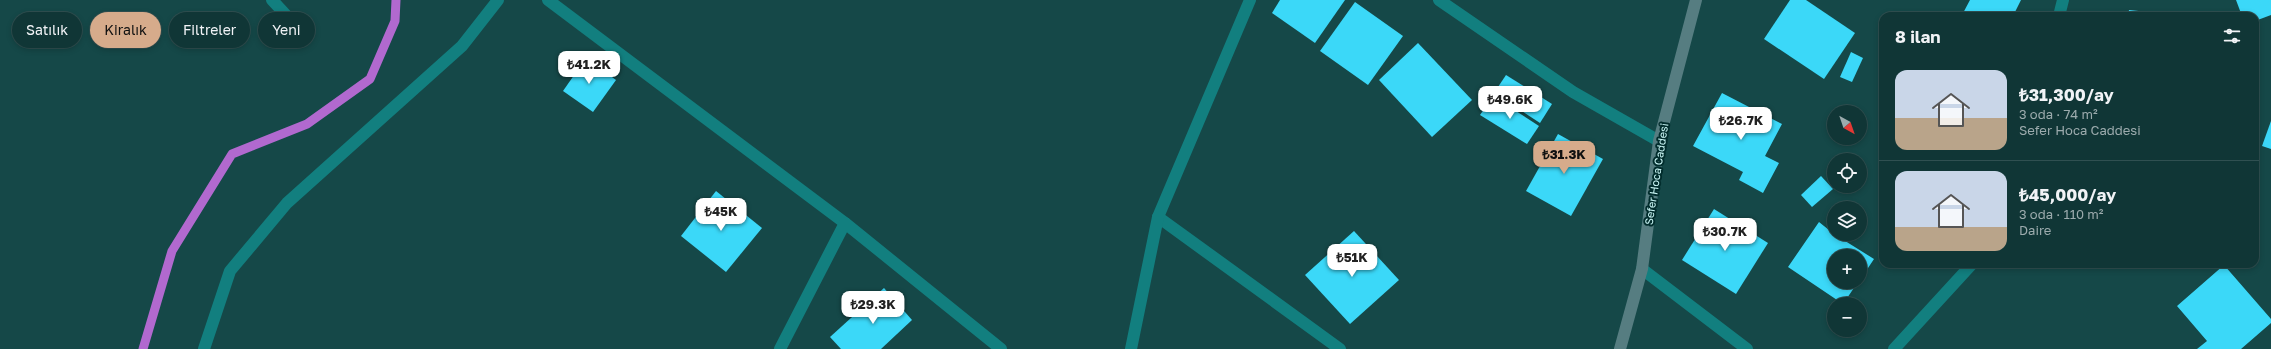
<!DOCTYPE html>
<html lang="tr">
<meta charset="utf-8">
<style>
body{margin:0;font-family:"Golos Text",sans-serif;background:#1e4142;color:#f1f3f6;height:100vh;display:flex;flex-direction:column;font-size:15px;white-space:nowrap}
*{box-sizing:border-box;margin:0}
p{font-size:13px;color:#9cabad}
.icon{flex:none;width:22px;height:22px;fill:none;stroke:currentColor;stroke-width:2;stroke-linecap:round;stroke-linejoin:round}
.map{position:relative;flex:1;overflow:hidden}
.drawer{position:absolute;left:1879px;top:12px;width:380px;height:256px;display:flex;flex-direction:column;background:#103636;border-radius:12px;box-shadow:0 2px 6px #0003,0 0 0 1px #305051}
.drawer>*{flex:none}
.guide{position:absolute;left:12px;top:12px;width:380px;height:36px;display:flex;gap:8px}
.needle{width:26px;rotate:140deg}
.buttons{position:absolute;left:1827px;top:105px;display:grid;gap:8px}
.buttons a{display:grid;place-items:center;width:40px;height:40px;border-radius:50%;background:#103636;box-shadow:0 2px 6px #0003,0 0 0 1px #305051;font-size:20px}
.price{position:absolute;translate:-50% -34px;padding:0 9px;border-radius:8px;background:#fff;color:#222;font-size:13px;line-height:26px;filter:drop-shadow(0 1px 2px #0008)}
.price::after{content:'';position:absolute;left:50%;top:24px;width:12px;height:9px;margin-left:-6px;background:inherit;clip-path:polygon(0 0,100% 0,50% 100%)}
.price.on{background:#d6ab8b;color:#111}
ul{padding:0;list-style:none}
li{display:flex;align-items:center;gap:12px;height:100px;padding:0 16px}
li+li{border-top:1px solid #305051}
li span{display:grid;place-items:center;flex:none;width:112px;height:80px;border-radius:12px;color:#555}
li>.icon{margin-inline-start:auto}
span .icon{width:48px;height:48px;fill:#fffc;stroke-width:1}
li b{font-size:17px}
h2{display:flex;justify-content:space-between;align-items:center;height:48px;padding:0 16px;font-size:17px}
.chip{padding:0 14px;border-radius:18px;background:#103636;box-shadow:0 2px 6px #0003,0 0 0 1px #305051;font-size:14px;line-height:36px}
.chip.on{background:#d6ab8b;color:#111}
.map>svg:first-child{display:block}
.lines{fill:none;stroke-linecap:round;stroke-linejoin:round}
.stream{stroke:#b169cf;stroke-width:9}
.building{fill:#3bd8f8}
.street{stroke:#127f7f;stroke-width:12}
.secondary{stroke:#567d81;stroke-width:12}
.labels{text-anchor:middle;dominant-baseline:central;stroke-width:4;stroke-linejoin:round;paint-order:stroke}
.street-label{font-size:11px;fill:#cbf7f6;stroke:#022d2d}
</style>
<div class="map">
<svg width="2271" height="349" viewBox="0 0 2271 349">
<rect width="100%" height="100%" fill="#154848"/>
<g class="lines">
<path class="stream" d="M 143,349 L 172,251 L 232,154 L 307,124 L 370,79 L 395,21 L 396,0"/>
</g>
<g class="building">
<path d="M 1280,0 L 1345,0 L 1315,43 L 1272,13 Z"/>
<path d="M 1790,0 L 1806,0 L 1855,33 L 1824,79 L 1764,39 Z"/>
<path d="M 1970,0 L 2021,0 L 2013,16 L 1963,16 L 1962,15 Z"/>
<path d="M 2236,0 L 2271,0 L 2271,15 L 2255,21 L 2255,16 L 2242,16 Z"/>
<path d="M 1355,2 L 1403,36 L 1368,85 L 1320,51 Z"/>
<path d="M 2129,10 L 2177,15 L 2177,16 L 2128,16 Z"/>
<path d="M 1418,43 L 1472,100 L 1432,137 L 1379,80 Z"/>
<path d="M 1851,52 L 1863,58 L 1852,82 L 1840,77 Z"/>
<path d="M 586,58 L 616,80 L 593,112 L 563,91 Z"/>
<path d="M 1506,75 L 1552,104 L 1540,123 L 1494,93 Z"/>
<path d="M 1722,93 L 1782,124 L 1765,156 L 1779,163 L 1763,193 L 1739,180 L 1743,172 L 1693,146 Z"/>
<path d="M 1493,96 L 1539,126 L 1527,144 L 1480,115 Z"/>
<path d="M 2271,121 L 2271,149 L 2262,146 Z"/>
<path d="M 1558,134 L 1603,159 L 1571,216 L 1526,191 Z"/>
<path d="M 1821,176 L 1833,189 L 1812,207 L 1801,195 Z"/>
<path d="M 716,191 L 762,228 L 726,272 L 681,236 Z"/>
<path d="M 1714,209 L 1768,243 L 1736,294 L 1682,260 Z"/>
<path d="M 1819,222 L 1834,234 L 1874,259 L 1860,280 L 1860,256 L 1834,256 L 1834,282 L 1858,282 L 1843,304 L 1788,267 Z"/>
<path d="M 1354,231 L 1399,280 L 1350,324 L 1305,275 Z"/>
<path d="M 2224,265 L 2271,319 L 2271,323 L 2241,349 L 2197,349 L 2207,341 L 2177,306 Z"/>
<path d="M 884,288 L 912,320 L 881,349 L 841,349 L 830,337 Z"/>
</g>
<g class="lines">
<g class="street">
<path d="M 272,0 L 286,15"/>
<path d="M 548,0 L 845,223"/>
<path d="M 1439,0 L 1573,92 L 1659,141"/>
<path d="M 2059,16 L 2063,0"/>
<path d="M 1158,217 L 1340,349"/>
<path d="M 1642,269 L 1747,349"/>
<path d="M 204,349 L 230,271 L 287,203 L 462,46 L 498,0"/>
<path d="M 780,349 L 845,223 L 1001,349"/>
<path d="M 1131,349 L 1158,217 L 1250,0"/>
<path d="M 1894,349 L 1972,264"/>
</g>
<path class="secondary" d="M 1620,349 L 1642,269 L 1659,141 L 1696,0"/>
</g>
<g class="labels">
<g class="street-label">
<text transform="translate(1656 174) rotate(-81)">Sefer Hoca Caddesi</text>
</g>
</g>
</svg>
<div class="buttons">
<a><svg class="needle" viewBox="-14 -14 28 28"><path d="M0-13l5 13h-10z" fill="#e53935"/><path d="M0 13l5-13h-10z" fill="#9cabad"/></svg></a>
<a><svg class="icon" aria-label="locate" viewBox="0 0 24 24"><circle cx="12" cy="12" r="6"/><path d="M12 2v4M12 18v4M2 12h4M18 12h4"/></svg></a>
<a><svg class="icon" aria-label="layers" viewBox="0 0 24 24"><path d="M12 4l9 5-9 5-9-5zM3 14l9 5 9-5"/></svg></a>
<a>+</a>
<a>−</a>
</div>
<b class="price" style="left:589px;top:85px">₺41.2K</b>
<b class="price" style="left:1510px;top:120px">₺49.6K</b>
<b class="price" style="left:1741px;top:141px">₺26.7K</b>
<b class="price on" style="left:1564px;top:175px">₺31.3K</b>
<b class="price" style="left:721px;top:232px">₺45K</b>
<b class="price" style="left:1725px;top:252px">₺30.7K</b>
<b class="price" style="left:1352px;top:278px">₺51K</b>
<b class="price" style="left:873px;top:325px">₺29.3K</b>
<div class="guide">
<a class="chip">Satılık</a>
<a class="chip on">Kiralık</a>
<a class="chip">Filtreler</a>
<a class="chip">Yeni</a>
</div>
<section class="drawer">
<h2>8 ilan<svg class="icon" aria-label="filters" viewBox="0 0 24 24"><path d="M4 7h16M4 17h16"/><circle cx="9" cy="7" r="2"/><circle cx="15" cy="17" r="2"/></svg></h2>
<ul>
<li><span style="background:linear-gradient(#c9d6e8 60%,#b9a48a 0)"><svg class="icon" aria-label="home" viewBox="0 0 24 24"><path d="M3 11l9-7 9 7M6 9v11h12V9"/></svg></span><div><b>₺31,300/ay</b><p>3 oda · 74 m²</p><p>Sefer Hoca Caddesi</p></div></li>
<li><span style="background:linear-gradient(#c9d6e8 70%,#b9a48a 0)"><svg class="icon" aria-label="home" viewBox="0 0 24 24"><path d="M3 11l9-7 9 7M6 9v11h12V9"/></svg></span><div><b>₺45,000/ay</b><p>3 oda · 110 m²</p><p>Daire</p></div></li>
</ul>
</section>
</div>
